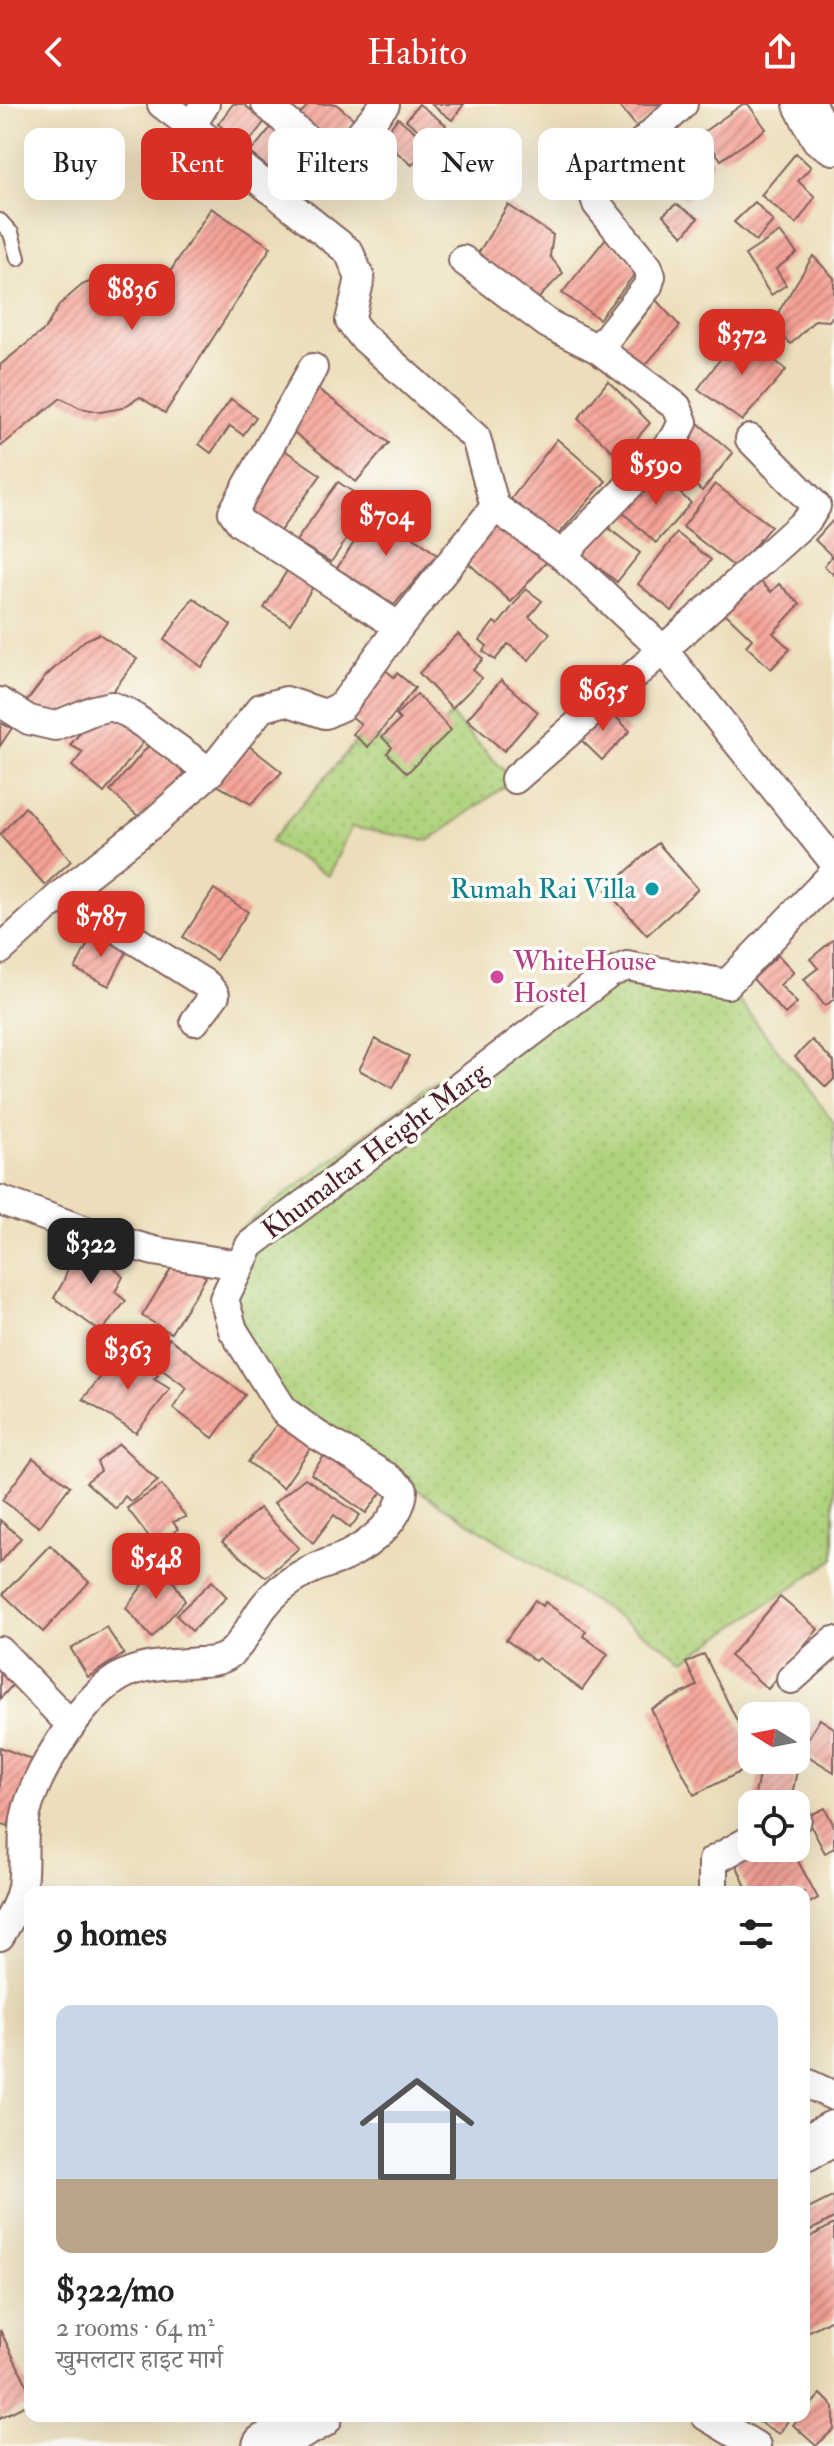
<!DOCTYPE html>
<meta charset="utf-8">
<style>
body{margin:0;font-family:"IM FELL Double Pica","Noto Serif Devanagari",serif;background:#f2f2f2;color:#222;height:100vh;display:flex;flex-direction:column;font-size:30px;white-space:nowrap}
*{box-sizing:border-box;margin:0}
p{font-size:26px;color:#767676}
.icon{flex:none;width:44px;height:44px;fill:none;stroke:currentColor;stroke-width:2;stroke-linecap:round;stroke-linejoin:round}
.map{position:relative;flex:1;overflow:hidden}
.panel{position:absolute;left:24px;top:1782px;width:786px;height:536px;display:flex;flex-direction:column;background:#fff;border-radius:16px;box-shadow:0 8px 32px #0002}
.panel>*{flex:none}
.banner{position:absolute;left:24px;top:24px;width:786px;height:72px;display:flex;gap:16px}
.needle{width:52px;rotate:280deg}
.controls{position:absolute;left:738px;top:1598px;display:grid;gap:16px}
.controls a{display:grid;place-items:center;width:72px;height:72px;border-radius:16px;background:#fff;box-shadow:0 8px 32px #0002;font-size:40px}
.price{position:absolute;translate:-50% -68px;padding:0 18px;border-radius:16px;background:#d93025;color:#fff;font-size:26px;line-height:52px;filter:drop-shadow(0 2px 4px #0008)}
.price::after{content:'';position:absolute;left:50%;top:48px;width:24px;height:18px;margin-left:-12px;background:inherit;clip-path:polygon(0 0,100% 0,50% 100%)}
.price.selected{background:#222;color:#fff}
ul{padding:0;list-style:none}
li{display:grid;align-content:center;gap:16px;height:424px;padding:0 32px}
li+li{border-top:2px solid #e0e0e0}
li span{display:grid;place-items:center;height:248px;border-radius:16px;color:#555}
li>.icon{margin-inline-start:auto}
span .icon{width:144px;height:144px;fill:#fffc;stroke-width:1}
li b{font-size:34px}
h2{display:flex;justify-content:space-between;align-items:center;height:96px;padding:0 32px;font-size:34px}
.tag{padding:0 28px;border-radius:16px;background:#fff;box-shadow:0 8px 32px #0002;font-size:28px;line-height:72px}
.tag.selected{background:#d93025;color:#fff}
header{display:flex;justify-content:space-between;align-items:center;height:104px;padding:0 32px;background:#d93025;color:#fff;font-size:36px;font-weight:600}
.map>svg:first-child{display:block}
.grass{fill:url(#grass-dots);stroke:#7c7853;stroke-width:2}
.building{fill:url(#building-hatch)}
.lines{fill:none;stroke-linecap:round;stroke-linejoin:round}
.lane-casing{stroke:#83625d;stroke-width:18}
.street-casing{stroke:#83625d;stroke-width:32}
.secondary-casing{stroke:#83625d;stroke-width:44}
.primary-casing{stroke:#83625d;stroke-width:48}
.lane{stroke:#fff;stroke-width:14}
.street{stroke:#fff;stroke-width:28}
.secondary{stroke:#fff;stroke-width:40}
.primary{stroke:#fff;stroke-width:44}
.culture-dot{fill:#0f9aa8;stroke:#fdfcf7;stroke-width:3}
.hotel-dot{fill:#d1479c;stroke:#fdfcf7;stroke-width:3}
.labels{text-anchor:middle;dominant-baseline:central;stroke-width:7;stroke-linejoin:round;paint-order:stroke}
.culture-label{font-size:28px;fill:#0d838f;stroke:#fdfcf7;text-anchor:end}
.hotel-label{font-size:28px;fill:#b23c85;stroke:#fdfcf7;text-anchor:start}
.street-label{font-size:28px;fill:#4a1f2b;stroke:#fdfcf7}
</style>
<header><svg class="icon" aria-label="back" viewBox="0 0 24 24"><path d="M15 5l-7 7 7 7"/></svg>Habito<svg class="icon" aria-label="share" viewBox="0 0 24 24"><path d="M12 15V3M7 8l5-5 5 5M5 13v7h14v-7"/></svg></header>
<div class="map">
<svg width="834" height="2342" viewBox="0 0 834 2342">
<defs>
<pattern id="grass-dots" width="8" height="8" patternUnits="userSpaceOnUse" patternTransform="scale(2)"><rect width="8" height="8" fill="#afd27b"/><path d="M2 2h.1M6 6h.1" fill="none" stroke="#98b46a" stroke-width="1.8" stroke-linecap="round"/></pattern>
<pattern id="building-hatch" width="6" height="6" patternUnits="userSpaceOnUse" patternTransform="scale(2)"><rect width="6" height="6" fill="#f5a196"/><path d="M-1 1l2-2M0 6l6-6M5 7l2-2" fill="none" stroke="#c8837b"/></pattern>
</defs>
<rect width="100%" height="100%" fill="#fdfcf7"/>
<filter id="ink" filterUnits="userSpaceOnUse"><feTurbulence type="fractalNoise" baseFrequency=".0125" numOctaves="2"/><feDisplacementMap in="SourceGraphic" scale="16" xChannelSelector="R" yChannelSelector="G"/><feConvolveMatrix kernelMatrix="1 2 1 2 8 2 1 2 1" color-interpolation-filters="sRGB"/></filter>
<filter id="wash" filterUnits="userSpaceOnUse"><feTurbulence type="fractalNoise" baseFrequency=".006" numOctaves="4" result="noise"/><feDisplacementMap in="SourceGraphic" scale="32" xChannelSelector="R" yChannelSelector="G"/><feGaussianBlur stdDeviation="1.8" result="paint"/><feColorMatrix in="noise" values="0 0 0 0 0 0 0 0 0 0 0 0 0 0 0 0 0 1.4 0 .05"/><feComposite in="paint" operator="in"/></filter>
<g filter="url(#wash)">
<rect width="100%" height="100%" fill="#ecdeba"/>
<g class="grass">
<path d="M 451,611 L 513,676 L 429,737 L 351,723 L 329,771 L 270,738 L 359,634 L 374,632 L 408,656 Z"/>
<path d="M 618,852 L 716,867 L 834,1018 L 834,1455 L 685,1556 L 413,1383 L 290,1312 L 224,1194 L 237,1127 L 423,986 Z"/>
</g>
<g id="blocks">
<g class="building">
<path d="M 233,0 L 243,0 L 265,17 L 246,42 L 218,20 Z"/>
<path d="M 309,0 L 336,0 L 354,15 L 331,42 L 298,12 Z"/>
<path d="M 419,0 L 446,21 L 433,38 L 406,16 Z"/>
<path d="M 431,0 L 464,0 L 452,16 Z"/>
<path d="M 618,0 L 664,0 L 637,23 Z"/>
<path d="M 743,0 L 748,0 L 766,25 L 721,56 L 702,29 Z"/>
<path d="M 398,14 L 430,40 L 412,61 L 381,35 Z"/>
<path d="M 272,22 L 297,42 L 275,69 L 250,49 Z"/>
<path d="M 688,40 L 713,57 L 687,96 L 671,86 L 674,82 L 665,76 Z"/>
<path d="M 306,47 L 328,65 L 307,90 L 285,71 Z"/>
<path d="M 796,49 L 811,63 L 798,77 L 815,93 L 796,120 L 761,91 Z"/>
<path d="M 755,98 L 773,117 L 756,137 L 734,118 Z"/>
<path d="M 676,100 L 698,114 L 683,132 L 663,111 Z"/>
<path d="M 508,101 L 553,131 L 550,152 L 563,169 L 534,199 L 474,156 Z"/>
<path d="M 211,104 L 271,143 L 165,309 L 140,293 L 122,304 L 101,308 L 80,304 L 61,294 L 0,343 L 0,261 L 45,225 L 60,200 L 82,181 L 108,170 L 136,169 L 164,177 Z"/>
<path d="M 780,128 L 797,149 L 776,165 L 786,181 L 771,191 L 745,151 Z"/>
<path d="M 606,134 L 638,166 L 599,215 L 562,189 Z"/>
<path d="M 813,152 L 834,174 L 834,210 L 829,217 L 815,216 L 791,240 L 778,229 L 779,207 Z"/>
<path d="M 656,196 L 680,222 L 640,267 L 616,248 Z"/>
<path d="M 741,227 L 786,266 L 742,317 L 698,285 Z"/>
<path d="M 608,277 L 650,319 L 620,354 L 578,315 Z"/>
<path d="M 313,281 L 389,339 L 356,378 L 290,325 Z"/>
<path d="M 231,295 L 256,313 L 243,331 L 230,322 L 211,349 L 199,340 Z"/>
<path d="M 698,319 L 733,349 L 702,387 L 666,357 Z"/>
<path d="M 557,335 L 606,377 L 557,432 L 511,395 Z"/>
<path d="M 280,343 L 321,371 L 277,431 L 243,407 Z"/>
<path d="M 656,368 L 691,399 L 656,439 L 621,407 Z"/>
<path d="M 338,378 L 371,400 L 331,458 L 296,437 Z"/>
<path d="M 715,380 L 771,422 L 736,464 L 683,423 Z"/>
<path d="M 377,404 L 437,451 L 394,501 L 337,464 Z"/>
<path d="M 500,412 L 549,455 L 511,498 L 463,454 Z"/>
<path d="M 834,415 L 834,471 L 824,462 L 832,452 L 815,436 Z"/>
<path d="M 606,422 L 640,449 L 617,478 L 583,451 Z"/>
<path d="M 677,429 L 711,456 L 672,507 L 638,480 Z"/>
<path d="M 293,457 L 319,473 L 290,520 L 264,504 Z"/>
<path d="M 756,473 L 771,488 L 779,480 L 800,500 L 773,529 L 790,545 L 771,565 L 746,542 L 752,535 L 723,507 Z"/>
<path d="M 526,485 L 542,497 L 529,513 L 550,529 L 529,556 L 508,540 L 495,556 L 483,547 L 487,542 L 480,536 L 494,518 L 498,521 Z"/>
<path d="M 193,494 L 231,521 L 202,563 L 164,536 Z"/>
<path d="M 99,530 L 137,555 L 106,596 L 42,611 L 23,602 L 46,572 L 85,536 Z"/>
<path d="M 458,530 L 483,555 L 473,566 L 482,574 L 452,604 L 419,569 Z"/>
<path d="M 383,564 L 394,573 L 397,569 L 415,584 L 368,643 L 353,630 L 361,620 L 347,609 Z"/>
<path d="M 501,576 L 538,608 L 504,647 L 467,615 Z"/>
<path d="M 417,590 L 451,626 L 407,669 L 387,649 L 392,643 L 382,633 L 400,616 L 396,611 Z"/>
<path d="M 605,602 L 630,627 L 602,656 L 576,631 Z"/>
<path d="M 112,610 L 148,632 L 104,689 L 72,662 L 83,648 L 70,641 L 93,613 Z"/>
<path d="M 0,619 L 12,624 L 0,642 Z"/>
<path d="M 244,638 L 282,668 L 251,700 L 213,679 Z"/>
<path d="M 150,640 L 185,670 L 140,714 L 110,687 Z"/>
<path d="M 25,703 L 71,757 L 45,781 L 0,731 Z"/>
<path d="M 658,739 L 698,785 L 647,831 L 606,786 Z"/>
<path d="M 214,785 L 248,808 L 216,856 L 183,833 Z"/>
<path d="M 93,829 L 128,845 L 109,882 L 75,865 Z"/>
<path d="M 834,835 L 834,895 L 825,902 L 804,875 L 818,864 L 810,855 Z"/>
<path d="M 778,851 L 794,868 L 780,881 L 797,899 L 785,910 L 753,875 Z"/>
<path d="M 375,935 L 409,952 L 393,984 L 359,966 Z"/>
<path d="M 812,936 L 834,958 L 834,975 L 826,983 L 795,953 Z"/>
<path d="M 78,1136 L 111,1150 L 109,1158 L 123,1173 L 115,1188 L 126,1197 L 101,1228 L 54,1194 L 63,1178 Z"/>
<path d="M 177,1155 L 206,1173 L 171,1229 L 142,1212 Z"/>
<path d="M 169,1234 L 245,1291 L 213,1334 L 173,1304 L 187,1284 L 157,1262 Z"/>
<path d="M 119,1250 L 130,1259 L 136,1251 L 158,1271 L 154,1275 L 170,1285 L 136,1329 L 83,1295 Z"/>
<path d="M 277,1320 L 312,1342 L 283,1384 L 248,1358 Z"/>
<path d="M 119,1340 L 158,1377 L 131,1398 L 125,1392 L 116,1405 L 86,1378 L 101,1367 L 97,1358 Z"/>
<path d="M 329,1345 L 386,1382 L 366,1409 L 311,1370 Z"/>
<path d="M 33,1354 L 70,1382 L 39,1423 L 2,1396 Z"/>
<path d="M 305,1374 L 360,1411 L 350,1424 L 334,1411 L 313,1439 L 274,1399 Z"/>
<path d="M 162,1381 L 186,1413 L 173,1418 L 178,1425 L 156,1442 L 127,1404 Z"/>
<path d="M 259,1404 L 299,1444 L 266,1473 L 222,1438 Z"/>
<path d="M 0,1416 L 21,1434 L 0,1459 Z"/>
<path d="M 50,1441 L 89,1478 L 43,1528 L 3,1490 Z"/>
<path d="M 161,1456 L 185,1497 L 152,1534 L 126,1504 Z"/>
<path d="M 212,1477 L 227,1493 L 192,1527 L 176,1511 Z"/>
<path d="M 780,1493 L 818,1525 L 768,1585 L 730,1552 Z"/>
<path d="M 535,1496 L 543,1502 L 545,1498 L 586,1527 L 583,1532 L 608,1550 L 582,1586 L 538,1554 L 535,1557 L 506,1536 Z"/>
<path d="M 106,1523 L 124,1550 L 88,1573 L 71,1545 Z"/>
<path d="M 704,1550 L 752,1647 L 752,1656 L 758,1659 L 694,1691 L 651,1605 L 697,1582 L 686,1559 Z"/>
<path d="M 0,1563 L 16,1577 L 0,1595 Z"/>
<path d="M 820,1615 L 834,1624 L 834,1668 L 800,1647 Z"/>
<path d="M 0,1643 L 33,1656 L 8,1722 L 0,1719 Z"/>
<path d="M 762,1656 L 798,1662 L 790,1700 L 754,1695 Z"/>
<path d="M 825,1704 L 834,1722 L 834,1744 L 825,1749 L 806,1713 Z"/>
<path d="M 766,1744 L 791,1744 L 818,1794 L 804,1802 L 804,1788 L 748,1788 L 734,1755 Z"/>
<path d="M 834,2092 L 834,2114 L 804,2130 L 804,2107 Z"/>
<path d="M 834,2120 L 834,2214 L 804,2230 L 804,2136 Z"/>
<path d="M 0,2226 L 30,2287 L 30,2299 L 0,2314 Z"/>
<path d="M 821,2290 L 834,2303 L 834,2325 L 816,2342 L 793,2321 L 801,2312 L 804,2312 L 804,2308 Z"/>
<path d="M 749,2312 L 791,2312 L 779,2330 Z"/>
</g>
</g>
</g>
<g filter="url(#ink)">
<use href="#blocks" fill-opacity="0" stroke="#83625d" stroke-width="2"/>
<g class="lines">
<defs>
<path id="lane" d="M 0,117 L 11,129 L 18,154"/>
<g id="street">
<path d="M 162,0 L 191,22"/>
<path d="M 205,0 L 191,22 L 349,148 L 360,174 L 350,217 L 362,232 L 476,334 L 495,403 L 562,451 L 663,546 L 834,758"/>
<path d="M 266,0 L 335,60 L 385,0"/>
<path d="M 463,156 L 548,220 L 598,245 L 677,303 L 683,318 L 675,334 L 562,451"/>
<path d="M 598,245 L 648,182 L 651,172 L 648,163 L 597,100 L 594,90 L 598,80 L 683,0"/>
<path d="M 313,264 L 233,408 L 241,419 L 399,523"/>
<path d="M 0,598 L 29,616 L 55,622 L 94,606 L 111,602 L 128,609 L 210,668"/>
<path d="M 515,675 L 663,546 L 808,415 L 816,402 L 750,335"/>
<path d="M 62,790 L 207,881 L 215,891 L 195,917"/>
<path d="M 0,846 L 62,790 L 153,719 L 210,668 L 261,604 L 286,597 L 325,610 L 342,602 L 399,523 L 495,403"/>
<path d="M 0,1096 L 97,1131 L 154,1147 L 238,1161"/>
<path d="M 0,1547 L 71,1621"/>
<path d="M 791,1575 L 834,1537"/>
<path d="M 796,1716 L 797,1715"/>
<path d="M 713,1788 L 713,1757 L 752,1735"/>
<path d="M 0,1832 C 9,1816 19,1800 22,1782 C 25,1760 22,1737 25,1715 C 33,1672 80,1598 116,1575 C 140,1559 171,1561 199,1558 C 206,1558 217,1557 223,1554 C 241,1546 252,1517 264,1502 C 274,1489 287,1479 301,1471 C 314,1462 331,1459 346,1452 C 371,1440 401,1415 403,1386 L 387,1373 L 317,1331 L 284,1307 L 233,1226 L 224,1195 L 250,1141 L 610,869 L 627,862 L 727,880 L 834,769"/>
<path d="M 804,1978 L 834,1992"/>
<path d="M 706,2312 L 756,2342"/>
</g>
<path id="secondary" d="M 804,0 L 821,32 L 834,40"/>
<g id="primary">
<path d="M 804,2045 L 834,2029"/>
<path d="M 265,2342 L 320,2312"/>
</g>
</defs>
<use href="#lane" class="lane-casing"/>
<use href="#street" class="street-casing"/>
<use href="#secondary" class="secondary-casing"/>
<use href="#primary" class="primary-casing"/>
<use href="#lane" class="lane"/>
<use href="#street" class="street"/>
<use href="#secondary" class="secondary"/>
<use href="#primary" class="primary"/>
</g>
</g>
<circle class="culture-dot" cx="652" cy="785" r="8"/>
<circle class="hotel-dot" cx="497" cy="873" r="8"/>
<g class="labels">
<g class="culture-label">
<text x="636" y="785">Rumah Rai Villa</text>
</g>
<g class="hotel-label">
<text x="513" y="857">WhiteHouse<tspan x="513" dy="32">Hostel</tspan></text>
</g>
<g class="street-label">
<text transform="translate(375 1047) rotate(-37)">Khumaltar Height Marg</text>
</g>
</g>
</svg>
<div class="controls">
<a><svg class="needle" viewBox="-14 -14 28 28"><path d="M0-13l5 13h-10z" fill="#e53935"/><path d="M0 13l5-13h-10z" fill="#767676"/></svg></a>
<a><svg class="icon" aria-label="locate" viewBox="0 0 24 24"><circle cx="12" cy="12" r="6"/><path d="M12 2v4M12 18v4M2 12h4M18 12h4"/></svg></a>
</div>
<b class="price" style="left:132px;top:228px">$836</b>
<b class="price" style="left:742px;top:273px">$372</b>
<b class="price" style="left:656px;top:403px">$590</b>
<b class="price" style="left:386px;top:454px">$704</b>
<b class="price" style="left:603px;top:629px">$635</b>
<b class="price" style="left:101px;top:855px">$787</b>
<b class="price selected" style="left:91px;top:1182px">$322</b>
<b class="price" style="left:128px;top:1288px">$363</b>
<b class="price" style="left:156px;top:1497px">$548</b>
<div class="banner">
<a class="tag">Buy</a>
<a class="tag selected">Rent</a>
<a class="tag">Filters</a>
<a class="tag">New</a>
<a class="tag">Apartment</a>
</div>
<section class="panel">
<h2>9 homes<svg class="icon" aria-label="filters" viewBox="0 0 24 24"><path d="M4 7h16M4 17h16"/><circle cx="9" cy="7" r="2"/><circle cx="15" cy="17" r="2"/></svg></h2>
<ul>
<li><span style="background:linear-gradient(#c9d6e8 70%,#b9a48a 0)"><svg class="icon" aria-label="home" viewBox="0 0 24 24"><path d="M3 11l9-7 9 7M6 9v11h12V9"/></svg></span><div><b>$322/mo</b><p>2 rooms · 64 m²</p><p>खुमलटार हाइट मार्ग</p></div></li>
</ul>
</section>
</div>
